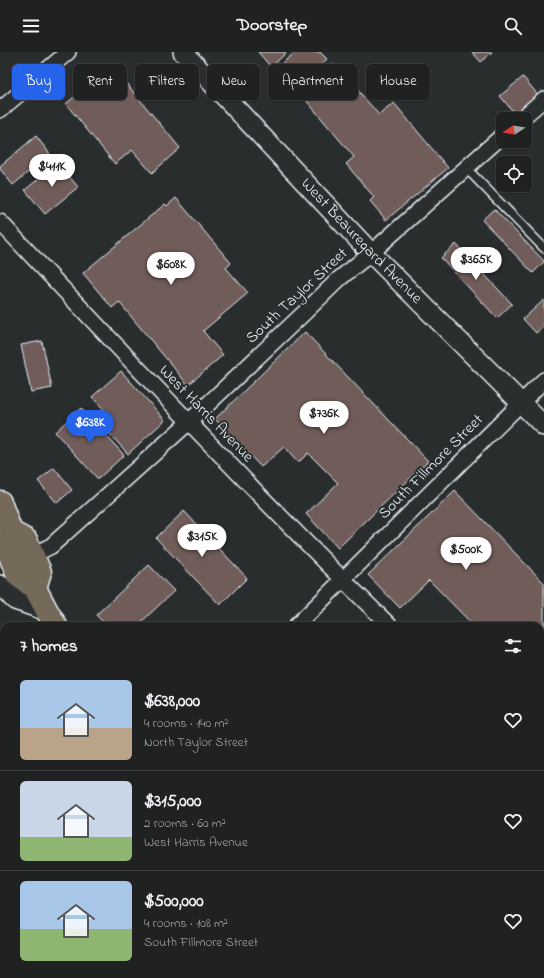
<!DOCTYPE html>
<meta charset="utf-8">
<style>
body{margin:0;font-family:"Indie Flower",sans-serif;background:#282a2a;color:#f1f3f6;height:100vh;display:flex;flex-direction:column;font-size:15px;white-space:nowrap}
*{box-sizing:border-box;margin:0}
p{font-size:13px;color:#a2a4a5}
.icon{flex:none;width:22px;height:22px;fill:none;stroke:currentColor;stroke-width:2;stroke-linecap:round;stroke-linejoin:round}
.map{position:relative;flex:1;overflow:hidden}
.sheet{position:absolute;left:0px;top:570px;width:544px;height:356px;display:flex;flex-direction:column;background:#202222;border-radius:12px 12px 0 0;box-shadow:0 1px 3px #0004,0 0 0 1px #3d3f40}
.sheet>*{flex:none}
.banner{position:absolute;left:12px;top:12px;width:520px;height:36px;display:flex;gap:8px}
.needle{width:26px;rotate:258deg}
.tools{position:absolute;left:496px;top:60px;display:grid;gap:8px}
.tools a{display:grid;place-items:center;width:36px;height:36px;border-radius:6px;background:#202222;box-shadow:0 1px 3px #0004,0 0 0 1px #3d3f40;font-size:20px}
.price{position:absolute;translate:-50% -34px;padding:0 9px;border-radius:14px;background:#fff;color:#222;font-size:13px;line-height:26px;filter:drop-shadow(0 1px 2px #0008)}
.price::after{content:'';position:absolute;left:50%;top:24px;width:12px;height:9px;margin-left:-6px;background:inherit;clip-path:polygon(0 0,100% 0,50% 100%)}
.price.current{background:#2563eb;color:#fff}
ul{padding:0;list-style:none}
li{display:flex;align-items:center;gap:12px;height:100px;padding:0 20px}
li+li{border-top:1px solid #3d3f40}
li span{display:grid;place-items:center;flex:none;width:112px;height:80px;border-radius:6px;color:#555}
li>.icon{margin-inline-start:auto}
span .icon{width:48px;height:48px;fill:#fffc;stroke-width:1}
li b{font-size:17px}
h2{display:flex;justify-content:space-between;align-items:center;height:48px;padding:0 20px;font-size:17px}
.chip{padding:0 14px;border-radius:6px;background:#202222;box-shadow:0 1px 3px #0004,0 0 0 1px #3d3f40;font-size:14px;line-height:36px}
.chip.current{background:#2563eb;color:#fff}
header{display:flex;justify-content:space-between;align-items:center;height:52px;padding:0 20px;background:#202222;font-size:18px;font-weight:800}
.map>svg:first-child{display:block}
.building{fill:#6f5c59;stroke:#e8f1f8}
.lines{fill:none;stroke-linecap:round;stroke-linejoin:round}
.service-casing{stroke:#e8f1f8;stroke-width:11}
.minor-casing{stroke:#e8f1f8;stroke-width:18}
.tertiary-casing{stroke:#e8f1f8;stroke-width:22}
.primary-casing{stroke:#e8f1f8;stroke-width:25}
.service{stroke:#2a2d2e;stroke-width:8}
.minor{stroke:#2a2d2e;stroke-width:15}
.tertiary{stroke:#2a2d2e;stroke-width:19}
.primary{stroke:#746a5a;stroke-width:22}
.labels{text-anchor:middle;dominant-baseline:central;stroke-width:4;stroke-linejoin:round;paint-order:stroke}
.street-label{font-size:16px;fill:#e8f1f8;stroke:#2a2d2e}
</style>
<header><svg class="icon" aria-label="menu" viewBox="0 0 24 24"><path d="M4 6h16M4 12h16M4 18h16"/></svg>Doorstep<svg class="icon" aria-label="search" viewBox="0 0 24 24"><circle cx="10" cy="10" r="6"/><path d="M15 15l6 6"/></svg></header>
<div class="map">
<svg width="544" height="926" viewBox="0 0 544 926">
<rect width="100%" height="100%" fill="#2a2d2e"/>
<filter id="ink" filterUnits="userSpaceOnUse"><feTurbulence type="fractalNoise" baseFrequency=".025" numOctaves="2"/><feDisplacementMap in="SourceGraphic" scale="8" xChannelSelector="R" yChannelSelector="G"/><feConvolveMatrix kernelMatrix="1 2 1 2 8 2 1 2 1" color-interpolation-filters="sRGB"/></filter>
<g filter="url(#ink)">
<g class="building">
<path d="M 258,0 L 287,0 L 271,15 Z"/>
<path d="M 295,0 L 320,0 L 327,7 L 292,38 L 275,18 Z"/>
<path d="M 472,0 L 492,0 L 481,10 Z"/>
<path d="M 334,12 L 354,35 L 355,35 L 379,63 L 394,51 L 448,116 L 386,168 L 370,149 L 374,145 L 346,112 L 354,105 L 300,41 Z"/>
<path d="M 111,13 L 180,96 L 152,121 L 132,98 L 115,112 L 66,52 Z"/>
<path d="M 523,25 L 539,44 L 516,63 L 500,44 Z"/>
<path d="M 36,84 L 50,102 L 13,133 L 0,117 L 0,114 Z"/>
<path d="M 58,111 L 78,135 L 45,162 L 25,138 Z"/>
<path d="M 176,146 L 231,211 L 226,216 L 248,241 L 203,279 L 223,303 L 188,333 L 119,250 L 112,256 L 83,221 L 165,152 L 167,154 Z"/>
<path d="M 494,157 L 544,209 L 544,210 L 533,221 L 482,168 Z"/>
<path d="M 456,192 L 512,252 L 497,266 L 441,206 Z"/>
<path d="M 544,248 L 544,274 L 536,281 L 523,267 Z"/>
<path d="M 305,280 L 428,409 L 338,496 L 306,462 L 338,431 L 308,401 L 298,411 L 284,395 L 261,415 L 215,367 Z"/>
<path d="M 42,289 L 52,336 L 31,340 L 21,293 Z"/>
<path d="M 121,319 L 165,368 L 128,402 L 102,373 L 111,365 L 92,345 Z"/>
<path d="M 81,356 L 124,403 L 98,427 L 55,380 Z"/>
<path d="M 54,416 L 72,438 L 57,451 L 38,429 Z"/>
<path d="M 455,439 L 544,531 L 544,633 L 540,637 L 540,574 L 474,574 L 429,528 L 400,556 L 368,523 Z"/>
<path d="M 184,459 L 247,526 L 220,553 L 156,486 Z"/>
<path d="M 149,513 L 174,539 L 137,574 L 107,574 L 96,563 Z"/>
<path d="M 540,775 L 544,779 L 540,784 Z"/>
<path d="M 540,795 L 544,799 L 544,825 L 540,821 Z"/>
<path d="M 4,833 L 4,852 L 0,855 L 0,836 Z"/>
<path d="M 544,836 L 544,846 L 540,841 L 540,840 Z"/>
<path d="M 62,922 L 85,922 L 89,926 L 57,926 Z"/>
<path d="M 120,922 L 142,922 L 138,926 L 124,926 Z"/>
<path d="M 239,922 L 266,922 L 260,926 L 234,926 Z"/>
<path d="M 429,922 L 455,922 L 451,926 L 433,926 Z"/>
<path d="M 506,922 L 524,922 L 528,926 L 501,926 Z"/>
</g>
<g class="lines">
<defs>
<path id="service" d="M 466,116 L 544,196"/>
<g id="minor">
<path d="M 0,58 L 68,0"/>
<path d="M 521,67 L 544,47"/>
<path d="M 0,170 C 128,306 256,443 390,574"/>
<path d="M 33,503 L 51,494 L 189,370 L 304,261 L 339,227 L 371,201 L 503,83"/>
<path d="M 296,574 L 521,351 L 544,328"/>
<path d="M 540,668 L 544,664"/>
<path d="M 0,687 L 4,684"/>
<path d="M 540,720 L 544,724"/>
<path d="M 0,915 L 4,920"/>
<path d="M 195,922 L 198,926"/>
<path d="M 173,926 L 177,922"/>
</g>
<g id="tertiary">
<path id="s1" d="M 183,0 L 371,201 L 544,374"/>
<path d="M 0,533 L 15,548 L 47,559"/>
</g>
<g id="primary">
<path d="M 0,450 L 11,480 L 7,496 L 18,524 L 35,536 L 47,559 L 56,574"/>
<path d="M 11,480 L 26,488 L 40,520 L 35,536"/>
<path d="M 373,922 L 377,926"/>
</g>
</defs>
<use href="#service" class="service-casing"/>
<use href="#minor" class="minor-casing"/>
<use href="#tertiary" class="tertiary-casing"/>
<use href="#primary" class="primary-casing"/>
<use href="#service" class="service"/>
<use href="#minor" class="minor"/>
<use href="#tertiary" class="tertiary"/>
<use href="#primary" class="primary"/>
</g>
</g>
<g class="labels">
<g class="street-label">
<text stroke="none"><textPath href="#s1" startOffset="260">West Beauregard Avenue</textPath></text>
<text transform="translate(297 244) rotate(-43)">South Taylor Street</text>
<text transform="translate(206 362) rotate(46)">West Harris Avenue</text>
<text transform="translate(431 415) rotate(-45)">South Fillmore Street</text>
</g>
</g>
</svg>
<div class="tools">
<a><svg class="needle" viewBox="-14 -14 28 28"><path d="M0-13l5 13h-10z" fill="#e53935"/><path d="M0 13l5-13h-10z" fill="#a2a4a5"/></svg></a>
<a><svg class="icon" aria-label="locate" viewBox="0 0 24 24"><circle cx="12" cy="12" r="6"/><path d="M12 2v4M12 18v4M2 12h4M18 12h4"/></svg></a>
</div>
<b class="price" style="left:52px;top:136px">$411K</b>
<b class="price" style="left:476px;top:229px">$365K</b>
<b class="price" style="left:171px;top:234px">$608K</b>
<b class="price" style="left:324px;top:383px">$736K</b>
<b class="price current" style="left:90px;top:392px">$638K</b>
<b class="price" style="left:202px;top:506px">$315K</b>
<b class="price" style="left:466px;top:519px">$500K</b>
<div class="banner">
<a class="chip current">Buy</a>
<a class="chip">Rent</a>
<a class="chip">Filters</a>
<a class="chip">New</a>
<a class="chip">Apartment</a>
<a class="chip">House</a>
</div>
<section class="sheet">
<h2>7 homes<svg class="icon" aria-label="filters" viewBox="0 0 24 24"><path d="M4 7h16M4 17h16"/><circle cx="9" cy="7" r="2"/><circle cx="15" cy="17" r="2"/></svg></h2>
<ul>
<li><span style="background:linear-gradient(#a9c7e8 60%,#b9a48a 0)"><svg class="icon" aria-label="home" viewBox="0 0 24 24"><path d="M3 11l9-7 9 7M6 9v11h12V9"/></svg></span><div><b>$638,000</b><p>4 rooms · 140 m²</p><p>North Taylor Street</p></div><svg class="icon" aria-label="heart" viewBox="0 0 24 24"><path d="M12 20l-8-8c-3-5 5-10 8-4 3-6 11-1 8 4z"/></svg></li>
<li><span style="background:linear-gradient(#c9d6e8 70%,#8fb573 0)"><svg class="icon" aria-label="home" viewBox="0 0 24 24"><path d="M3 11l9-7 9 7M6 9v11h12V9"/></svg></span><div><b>$315,000</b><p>2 rooms · 60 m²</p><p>West Harris Avenue</p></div><svg class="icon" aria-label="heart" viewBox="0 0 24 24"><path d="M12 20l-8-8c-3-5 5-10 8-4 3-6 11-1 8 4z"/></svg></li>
<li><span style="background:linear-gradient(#a9c7e8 60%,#8fb573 0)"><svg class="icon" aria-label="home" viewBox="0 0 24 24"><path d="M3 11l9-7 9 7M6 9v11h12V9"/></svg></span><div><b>$500,000</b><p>4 rooms · 108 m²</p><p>South Fillmore Street</p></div><svg class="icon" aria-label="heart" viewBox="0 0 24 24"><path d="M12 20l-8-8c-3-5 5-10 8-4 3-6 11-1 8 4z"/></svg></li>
</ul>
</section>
</div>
